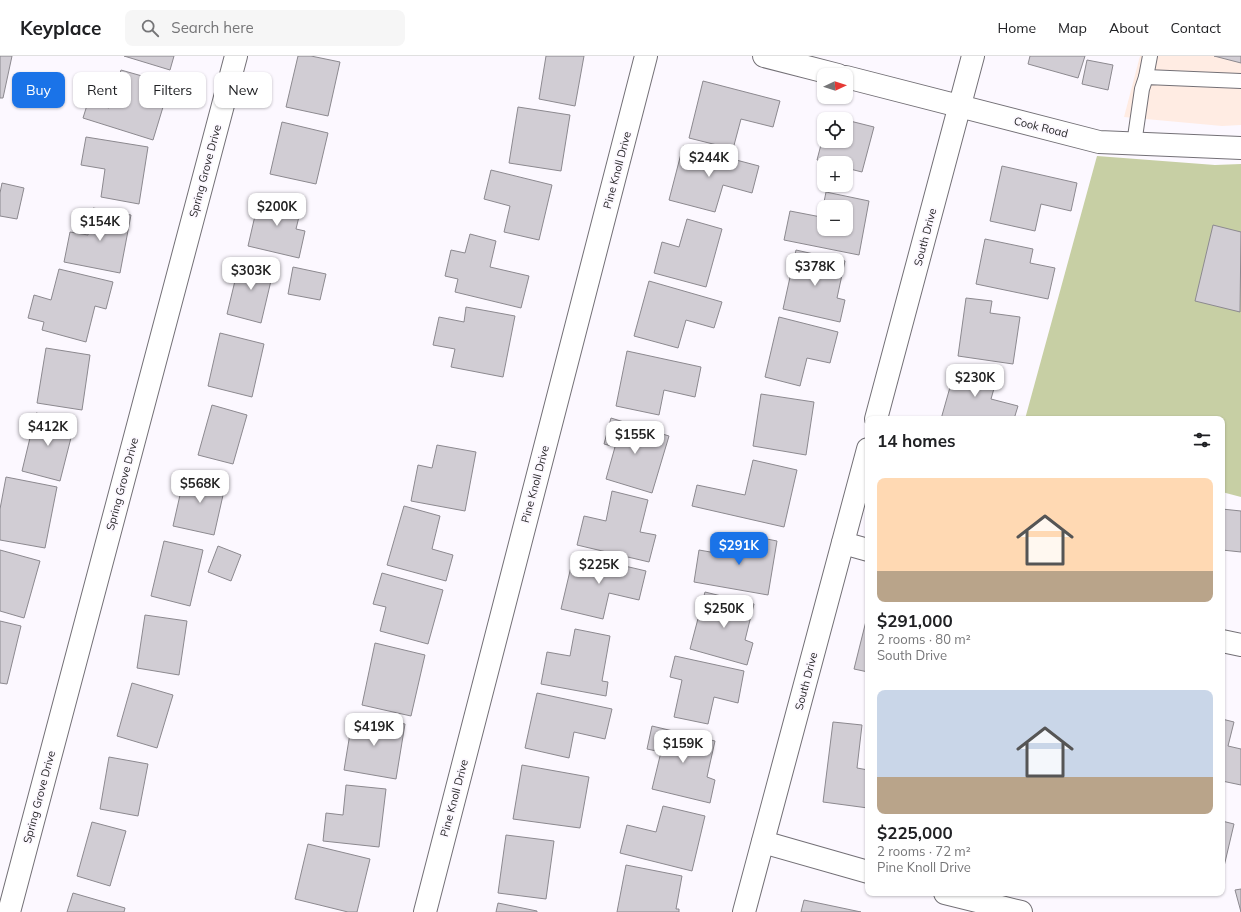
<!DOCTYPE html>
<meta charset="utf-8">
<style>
body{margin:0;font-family:Mulish,sans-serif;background:#f6f6f6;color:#202124;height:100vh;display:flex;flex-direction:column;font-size:15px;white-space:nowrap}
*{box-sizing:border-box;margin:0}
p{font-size:13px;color:#757577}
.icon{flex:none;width:22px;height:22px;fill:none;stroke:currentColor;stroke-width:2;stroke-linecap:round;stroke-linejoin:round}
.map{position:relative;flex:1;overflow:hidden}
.details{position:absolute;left:865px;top:360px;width:360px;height:480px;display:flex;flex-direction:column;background:#fff;border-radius:8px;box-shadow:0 1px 3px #0004}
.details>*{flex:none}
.guide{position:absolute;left:12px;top:16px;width:380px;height:36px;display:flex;gap:8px}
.needle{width:26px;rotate:86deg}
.fabs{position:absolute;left:817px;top:12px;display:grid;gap:8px}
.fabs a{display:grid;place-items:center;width:36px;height:36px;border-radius:8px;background:#fff;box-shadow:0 1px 3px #0004;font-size:20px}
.price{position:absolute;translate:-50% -34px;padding:0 9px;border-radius:8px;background:#fff;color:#222;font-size:13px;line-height:26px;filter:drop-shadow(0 1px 2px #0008)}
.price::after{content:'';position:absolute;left:50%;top:24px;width:12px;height:9px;margin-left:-6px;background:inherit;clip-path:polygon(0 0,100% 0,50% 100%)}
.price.selected{background:#1a73e8;color:#fff}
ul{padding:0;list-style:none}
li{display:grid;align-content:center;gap:8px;height:212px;padding:0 12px}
li span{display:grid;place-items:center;height:124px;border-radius:8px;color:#555}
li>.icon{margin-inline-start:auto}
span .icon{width:72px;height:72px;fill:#fffc;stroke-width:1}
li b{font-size:17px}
h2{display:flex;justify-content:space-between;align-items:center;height:48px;padding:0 12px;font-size:17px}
.chip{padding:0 14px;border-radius:8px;background:#fff;box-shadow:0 1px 3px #0004;font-size:14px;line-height:36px}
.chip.selected{background:#1a73e8;color:#fff}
header{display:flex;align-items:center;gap:24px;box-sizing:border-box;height:56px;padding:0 20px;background:#fff;border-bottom:1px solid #e0e0e0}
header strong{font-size:19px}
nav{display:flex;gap:22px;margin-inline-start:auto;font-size:14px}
.search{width:280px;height:36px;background:#f6f6f6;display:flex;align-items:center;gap:10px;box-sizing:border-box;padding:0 14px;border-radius:8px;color:#757577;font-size:15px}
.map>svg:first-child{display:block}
.commercial{fill:#ffece3}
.green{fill:#c7cfa4}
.building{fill:#d1cdd4;stroke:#8c898f;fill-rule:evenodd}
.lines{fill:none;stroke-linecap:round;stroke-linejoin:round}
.service-casing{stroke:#737076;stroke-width:16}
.minor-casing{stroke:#737076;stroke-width:24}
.tertiary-casing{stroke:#737076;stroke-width:24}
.service{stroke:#fff;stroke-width:14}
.minor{stroke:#fff;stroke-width:22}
.tertiary{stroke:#fff;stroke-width:22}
.labels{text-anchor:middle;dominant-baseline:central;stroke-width:3.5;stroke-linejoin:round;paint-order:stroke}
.street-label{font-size:11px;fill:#272628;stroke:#fcf8ff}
</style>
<header>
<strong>Keyplace</strong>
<div class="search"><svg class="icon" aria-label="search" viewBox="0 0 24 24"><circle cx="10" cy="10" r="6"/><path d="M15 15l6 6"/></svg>Search here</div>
<nav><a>Home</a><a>Map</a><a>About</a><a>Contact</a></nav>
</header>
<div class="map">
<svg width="1241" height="856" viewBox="0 0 1241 856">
<rect width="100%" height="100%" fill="#fcf8ff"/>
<path class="commercial" d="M 1140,0 L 1241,0 L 1241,69 L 1222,70 L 1124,61 Z"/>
<path class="green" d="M 1097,100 L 1215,109 L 1241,108 L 1241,441 L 1222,436 L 1222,363 L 1025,363 Z"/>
<g class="building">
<path d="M 0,0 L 12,0 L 3,42 L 0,42 Z"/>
<path d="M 124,0 L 174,0 L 170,14 Z"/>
<path d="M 298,0 L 311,0 L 340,6 L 328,60 L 286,51 Z"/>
<path d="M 546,0 L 584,0 L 575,50 L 539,43 Z"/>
<path d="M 1030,0 L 1085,0 L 1078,22 L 1028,8 Z"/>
<path d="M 1214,0 L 1241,0 L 1241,7 Z"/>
<path d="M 1087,4 L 1113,9 L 1108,34 L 1082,28 Z"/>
<path d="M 121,14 L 170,28 L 153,84 L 83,62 L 88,46 L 109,52 Z"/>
<path d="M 703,25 L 780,45 L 773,71 L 741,63 L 733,93 L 689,82 Z"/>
<path d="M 518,51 L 570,59 L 561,115 L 509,107 Z"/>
<path d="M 829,59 L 843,63 L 828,63 Z"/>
<path d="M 846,64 L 874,71 L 862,116 L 846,112 L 846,107 L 827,107 L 817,104 L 824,77 L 824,85 L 846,85 Z"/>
<path d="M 282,66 L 328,77 L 316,128 L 270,118 Z"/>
<path d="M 86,81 L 148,91 L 139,148 L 101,141 L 105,113 L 81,109 Z"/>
<path d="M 683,90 L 759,110 L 752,137 L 723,129 L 715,156 L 669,144 Z"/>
<path d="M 1002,110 L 1077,127 L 1071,155 L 1041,148 L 1035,175 L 990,165 Z"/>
<path d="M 491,114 L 552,129 L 539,184 L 504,176 L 510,150 L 484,143 Z"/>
<path d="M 2,127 L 24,132 L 17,163 L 0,160 L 0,137 Z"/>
<path d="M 826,136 L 869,145 L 859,199 L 784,184 L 790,155 L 821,161 ZM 824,151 L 846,151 L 846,173 L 824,173 Z"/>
<path d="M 260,138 L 302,148 L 296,173 L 305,175 L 299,202 L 248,190 Z"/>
<path d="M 93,152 L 131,159 L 120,217 L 64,206 L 70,176 L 88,179 Z"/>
<path d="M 687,163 L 722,173 L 706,231 L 654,217 L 662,186 L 679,191 Z"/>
<path d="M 1213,169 L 1241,176 L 1240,256 L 1195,245 Z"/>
<path d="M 470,178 L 496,185 L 490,211 L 529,220 L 521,252 L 455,236 L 458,223 L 445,220 L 451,194 L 465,197 Z"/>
<path d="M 985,183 L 1033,193 L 1030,207 L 1055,212 L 1048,243 L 976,228 Z"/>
<path d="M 796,194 L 845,205 L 837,242 L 845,244 L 840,266 L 783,253 Z"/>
<path d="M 240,204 L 274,212 L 261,267 L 227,258 Z"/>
<path d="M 293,211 L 326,218 L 320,244 L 288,238 Z"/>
<path d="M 59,213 L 113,226 L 106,253 L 95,250 L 86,286 L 42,274 L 44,266 L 28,262 L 34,239 L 51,244 Z"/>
<path d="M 649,225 L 722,246 L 714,272 L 686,264 L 678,292 L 634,280 Z"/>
<path d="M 966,242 L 992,245 L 990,257 L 1020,261 L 1013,308 L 958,300 Z"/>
<path d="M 466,251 L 515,260 L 503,321 L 451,311 L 455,293 L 433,289 L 439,261 L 464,266 Z"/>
<path d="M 779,261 L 838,276 L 830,307 L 807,302 L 800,330 L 765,321 Z"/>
<path d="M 220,277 L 264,288 L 252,341 L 208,330 Z"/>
<path d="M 46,292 L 90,299 L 82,354 L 37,347 Z"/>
<path d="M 627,295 L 701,311 L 695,341 L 664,334 L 659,359 L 616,350 Z"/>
<path d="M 956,310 L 997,322 L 991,343 L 1018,350 L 1014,363 L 941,363 Z"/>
<path d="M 761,338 L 814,346 L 806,399 L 753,390 Z"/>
<path d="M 212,349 L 247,359 L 233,408 L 198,399 Z"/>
<path d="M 36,357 L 75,366 L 60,425 L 22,415 Z"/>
<path d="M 611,362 L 669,380 L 652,437 L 606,423 L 615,391 L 604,388 Z"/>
<path d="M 437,389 L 476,396 L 465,455 L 411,445 L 418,409 L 432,412 Z"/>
<path d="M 753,404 L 797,414 L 784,471 L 692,450 L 697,429 L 745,439 Z"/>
<path d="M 185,417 L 226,426 L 214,479 L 173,470 Z"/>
<path d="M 6,421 L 57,431 L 45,492 L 0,484 L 0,453 Z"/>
<path d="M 612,435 L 648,444 L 640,476 L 656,479 L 649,506 L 577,489 L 584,460 L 606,465 Z"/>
<path d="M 404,450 L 440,460 L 432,493 L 453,499 L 446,525 L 387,509 Z"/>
<path d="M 1222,453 L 1241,455 L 1241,496 L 1222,494 Z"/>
<path d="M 737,477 L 777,485 L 768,539 L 694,526 L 699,494 L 733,500 Z"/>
<path d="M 164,485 L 203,494 L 190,550 L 151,540 Z"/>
<path d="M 218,490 L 241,499 L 231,525 L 208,516 Z"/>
<path d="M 0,494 L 40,505 L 24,562 L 0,555 Z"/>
<path d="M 574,498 L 646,515 L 639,544 L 609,537 L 603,563 L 561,553 Z"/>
<path d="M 382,517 L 443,534 L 428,588 L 380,575 L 386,551 L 373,548 Z"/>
<path d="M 705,536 L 754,548 L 745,584 L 753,587 L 747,609 L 690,593 Z"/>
<path d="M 868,557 L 868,616 L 854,613 Z"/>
<path d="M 145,559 L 187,565 L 179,619 L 137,612 Z"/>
<path d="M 0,565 L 21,570 L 7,628 L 0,627 Z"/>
<path d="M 575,573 L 610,580 L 602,625 L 608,626 L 606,640 L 541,628 L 547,596 L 570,600 Z"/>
<path d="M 375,587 L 425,599 L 411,660 L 362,649 Z"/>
<path d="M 675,600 L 744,615 L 738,647 L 714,641 L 708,668 L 674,661 L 682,624 L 670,621 Z"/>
<path d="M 132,627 L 173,639 L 157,692 L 117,680 Z"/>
<path d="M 537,637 L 612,653 L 605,683 L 574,676 L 569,702 L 525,692 Z"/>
<path d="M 353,659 L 405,668 L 396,723 L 344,714 Z"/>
<path d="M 1222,663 L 1234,666 L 1228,690 L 1241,693 L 1241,729 L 1222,725 Z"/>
<path d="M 833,666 L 862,669 L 857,712 L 868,714 L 868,752 L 823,746 Z"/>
<path d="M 652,670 L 715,685 L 707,721 L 715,724 L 710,747 L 652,733 L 661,696 L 647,693 Z"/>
<path d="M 109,701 L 148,708 L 138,760 L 100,753 Z"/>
<path d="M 522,709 L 589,721 L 580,772 L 513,763 Z"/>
<path d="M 346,729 L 386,733 L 379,791 L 323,785 L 326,757 L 343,759 Z"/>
<path d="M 663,750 L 705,760 L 692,815 L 620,797 L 627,769 L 656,776 Z"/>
<path d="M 1222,765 L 1234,768 L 1222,819 Z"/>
<path d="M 92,766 L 126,775 L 110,830 L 77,820 Z"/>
<path d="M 506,779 L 554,785 L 546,843 L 498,837 Z"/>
<path d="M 308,788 L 370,803 L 357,856 L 348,856 L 295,843 Z"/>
<path d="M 626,809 L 682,820 L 676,853 L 679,853 L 679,856 L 617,856 Z"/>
<path d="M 1241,833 L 1241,856 L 1235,834 Z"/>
<path d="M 73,837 L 125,852 L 124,856 L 67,856 Z"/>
<path d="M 804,844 L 861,856 L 801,856 Z"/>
<path d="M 498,847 L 537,855 L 537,856 L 496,856 Z"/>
</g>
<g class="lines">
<defs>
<g id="service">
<path d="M 1146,21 L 1150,0"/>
<path d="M 1134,88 L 1142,33 L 1146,21 L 1241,25"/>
</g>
<g id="minor">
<path d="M 876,363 L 973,0"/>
<path d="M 843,487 L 868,494"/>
<path d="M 1222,585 L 1241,589"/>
<path d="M 763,786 L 868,816"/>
<path d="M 945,837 L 1021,856"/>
<path d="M 9,856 L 236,0"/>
<path d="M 425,856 L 646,0"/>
<path d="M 744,856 L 868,393"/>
</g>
<g id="tertiary">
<path d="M 764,0 L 838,19"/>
<path d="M 846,21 L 1099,86 L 1241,92"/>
</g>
</defs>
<use href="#service" class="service-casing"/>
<use href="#minor" class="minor-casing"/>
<use href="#tertiary" class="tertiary-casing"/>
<use href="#service" class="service"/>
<use href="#minor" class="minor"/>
<use href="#tertiary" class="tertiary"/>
</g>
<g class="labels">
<g class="street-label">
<text transform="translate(1041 71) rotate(14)">Cook Road</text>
<text transform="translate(617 114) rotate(-75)">Pine Knoll Drive</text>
<text transform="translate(205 115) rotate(-75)">Spring Grove Drive</text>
<text transform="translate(925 181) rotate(-75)">South Drive</text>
<text transform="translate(122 428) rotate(-75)">Spring Grove Drive</text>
<text transform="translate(535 428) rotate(-75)">Pine Knoll Drive</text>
<text transform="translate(806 625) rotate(-75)">South Drive</text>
<text transform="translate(39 741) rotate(-75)">Spring Grove Drive</text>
<text transform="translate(454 742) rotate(-75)">Pine Knoll Drive</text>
</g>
</g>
</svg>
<div class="fabs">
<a><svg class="needle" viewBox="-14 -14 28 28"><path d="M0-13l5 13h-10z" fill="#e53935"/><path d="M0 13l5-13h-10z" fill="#757577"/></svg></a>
<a><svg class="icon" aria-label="locate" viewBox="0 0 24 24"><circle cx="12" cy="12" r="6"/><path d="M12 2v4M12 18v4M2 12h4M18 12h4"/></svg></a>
<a>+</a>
<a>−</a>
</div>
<b class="price" style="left:709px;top:122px">$244K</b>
<b class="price" style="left:277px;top:171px">$200K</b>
<b class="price" style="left:100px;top:186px">$154K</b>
<b class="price" style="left:815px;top:231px">$378K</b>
<b class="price" style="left:251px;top:235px">$303K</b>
<b class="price" style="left:975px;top:342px">$230K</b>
<b class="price" style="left:48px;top:391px">$412K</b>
<b class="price" style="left:635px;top:399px">$155K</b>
<b class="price" style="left:200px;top:448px">$568K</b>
<b class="price selected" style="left:739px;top:510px">$291K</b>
<b class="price" style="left:599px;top:529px">$225K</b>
<b class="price" style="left:724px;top:573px">$250K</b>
<b class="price" style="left:374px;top:691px">$419K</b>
<b class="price" style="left:683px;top:708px">$159K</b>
<div class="guide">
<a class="chip selected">Buy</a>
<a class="chip">Rent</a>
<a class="chip">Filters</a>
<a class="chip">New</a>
</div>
<section class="details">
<h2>14 homes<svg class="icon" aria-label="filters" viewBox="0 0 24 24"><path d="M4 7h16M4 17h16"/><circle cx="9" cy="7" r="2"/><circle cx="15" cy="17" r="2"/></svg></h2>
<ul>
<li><span style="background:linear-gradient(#ffd9b3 75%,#b9a48a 0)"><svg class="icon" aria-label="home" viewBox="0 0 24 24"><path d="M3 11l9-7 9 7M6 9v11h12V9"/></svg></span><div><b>$291,000</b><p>2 rooms · 80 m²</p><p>South Drive</p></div></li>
<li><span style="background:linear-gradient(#c9d6e8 70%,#b9a48a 0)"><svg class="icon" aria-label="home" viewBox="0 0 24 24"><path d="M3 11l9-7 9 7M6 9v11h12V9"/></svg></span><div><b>$225,000</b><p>2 rooms · 72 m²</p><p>Pine Knoll Drive</p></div></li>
</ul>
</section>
</div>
